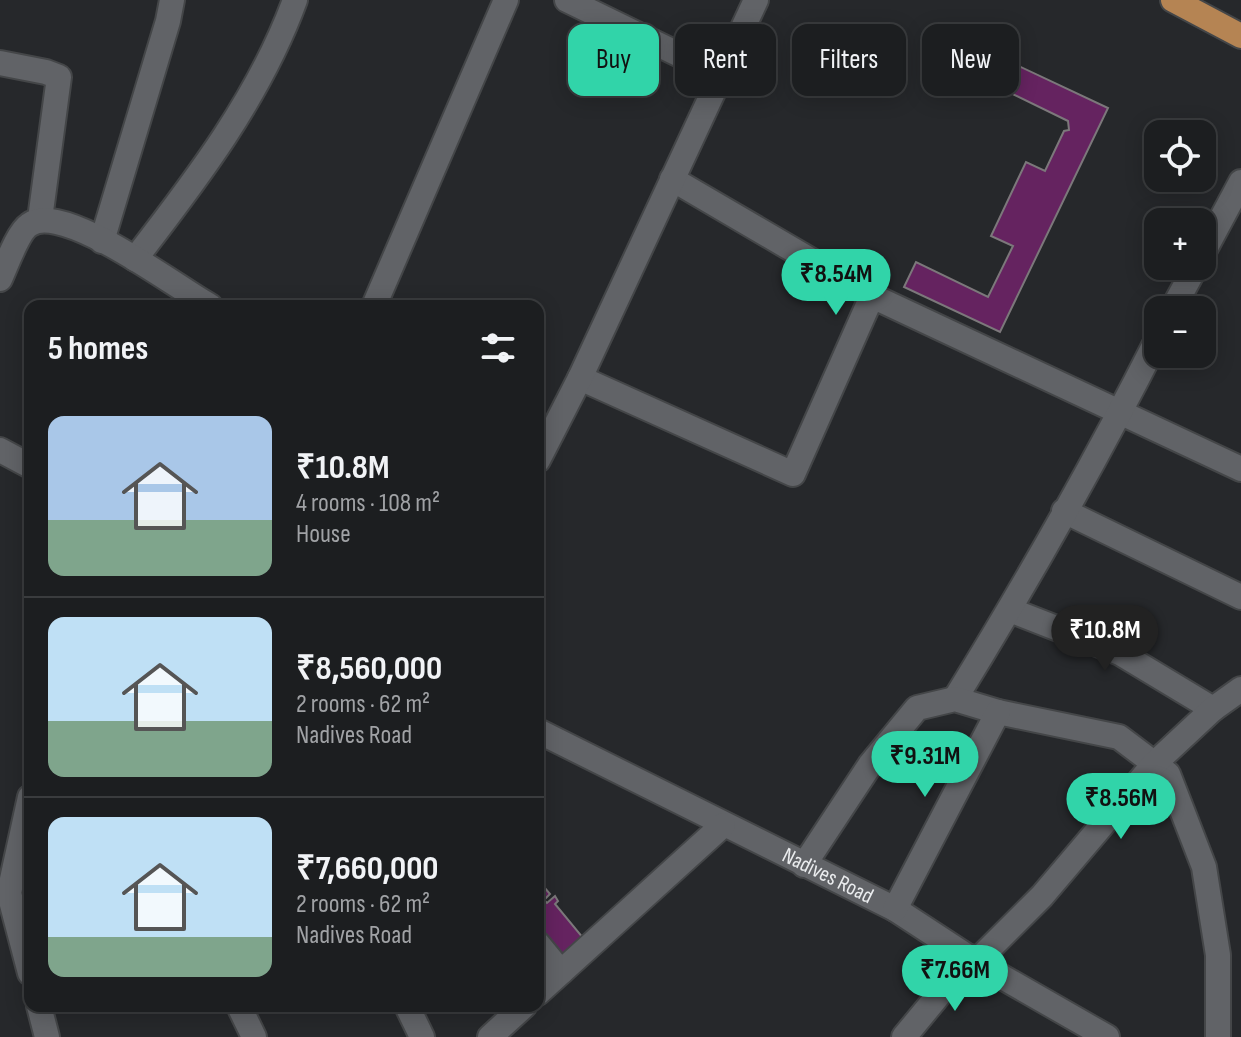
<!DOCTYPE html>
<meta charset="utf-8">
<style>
body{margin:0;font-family:"Sofia Sans Condensed",sans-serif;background:#252729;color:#f1f3f6;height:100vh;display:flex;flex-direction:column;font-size:30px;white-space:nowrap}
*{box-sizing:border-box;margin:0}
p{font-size:26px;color:#a0a2a5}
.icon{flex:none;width:44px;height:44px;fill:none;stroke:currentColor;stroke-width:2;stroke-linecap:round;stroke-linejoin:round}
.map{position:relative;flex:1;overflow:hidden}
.sheet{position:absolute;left:24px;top:300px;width:520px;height:712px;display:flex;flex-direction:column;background:#1c1e20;border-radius:16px;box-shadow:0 4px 20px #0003,0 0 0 2px #3a3c3e}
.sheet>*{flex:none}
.banner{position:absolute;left:568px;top:24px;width:552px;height:72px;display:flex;gap:16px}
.controls{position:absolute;left:1144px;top:120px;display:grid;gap:16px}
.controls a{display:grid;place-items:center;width:72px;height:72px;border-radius:16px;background:#1c1e20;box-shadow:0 4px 20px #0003,0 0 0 2px #3a3c3e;font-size:40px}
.price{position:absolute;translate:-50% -68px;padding:0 18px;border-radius:28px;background:#31d4a9;color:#111;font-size:26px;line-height:52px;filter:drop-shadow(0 2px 4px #0008)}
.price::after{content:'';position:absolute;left:50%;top:48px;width:24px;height:18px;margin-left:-12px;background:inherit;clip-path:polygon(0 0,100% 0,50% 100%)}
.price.on{background:#222;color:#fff}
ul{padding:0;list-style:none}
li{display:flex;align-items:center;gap:24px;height:200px;padding:0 24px}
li+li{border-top:2px solid #3a3c3e}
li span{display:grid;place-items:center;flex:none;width:224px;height:160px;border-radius:16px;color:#555}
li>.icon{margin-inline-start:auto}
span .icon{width:96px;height:96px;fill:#fffc;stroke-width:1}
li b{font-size:34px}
h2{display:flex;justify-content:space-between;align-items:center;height:96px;padding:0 24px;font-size:34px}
.chip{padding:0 28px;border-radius:16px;background:#1c1e20;box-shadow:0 4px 20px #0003,0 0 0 2px #3a3c3e;font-size:28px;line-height:72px}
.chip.on{background:#31d4a9;color:#111}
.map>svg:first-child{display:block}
.building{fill:#652360;stroke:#7c787b;stroke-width:2}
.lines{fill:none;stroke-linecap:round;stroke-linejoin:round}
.minor-casing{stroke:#444648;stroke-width:28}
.major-casing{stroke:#444648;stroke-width:28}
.minor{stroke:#616367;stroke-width:24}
.major{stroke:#b58453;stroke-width:24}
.labels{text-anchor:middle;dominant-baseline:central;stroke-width:8;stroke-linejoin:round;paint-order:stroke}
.street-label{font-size:22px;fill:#eaecee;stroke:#1d1e21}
</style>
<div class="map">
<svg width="1241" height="1037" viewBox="0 0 1241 1037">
<rect width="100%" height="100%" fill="#26282b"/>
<g class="building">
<path d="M 1008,61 L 1108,108 L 1000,332 L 904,287 L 916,262 L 988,297 L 1013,246 L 991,236 L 1026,162 L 1045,171 L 1064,131 L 1069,130 L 1068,121 L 996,86 Z"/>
<path d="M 544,887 L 550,894 L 544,900 L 547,903 L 555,896 L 558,901 L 555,904 L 584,939 L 559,959 L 538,933 L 538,899 Z"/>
</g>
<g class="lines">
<defs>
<g id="minor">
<path d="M 567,0 L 721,75"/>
<path d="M 0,63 L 46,72 L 59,77 L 40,219"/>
<path d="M 672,179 L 872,296"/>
<path d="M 102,241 L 168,21 L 172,0"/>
<path d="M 1202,255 L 1241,182"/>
<path d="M 135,259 C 197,179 260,96 295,0"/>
<path d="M 0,279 C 6,266 18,232 29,225 C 62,200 177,288 210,306"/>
<path d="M 374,306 L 506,0"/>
<path d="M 1172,310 L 1196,266"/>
<path d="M 580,378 L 793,474 L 872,296 L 1241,469"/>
<path d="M 0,450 L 30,466"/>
<path d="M 538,460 L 580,378 L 756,0"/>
<path d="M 1064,511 L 1241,597"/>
<path d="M 1010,610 L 1120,653 L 1213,709"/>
<path d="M 955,699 C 1027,582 1096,461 1158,338"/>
<path id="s1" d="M 538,731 L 895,909 L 976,962 L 1107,1037"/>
<path d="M 30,797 L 9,893 L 30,973"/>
<path d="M 804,865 L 870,765 L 917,708 L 955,699 L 998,712 L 1119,737 L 1168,774 L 1204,867 L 1218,955 L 1218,1037"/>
<path d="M 895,909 L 998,712"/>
<path d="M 538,944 L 561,972"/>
<path d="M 976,962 L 1042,896 L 1154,764 L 1213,709 L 1241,689"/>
<path d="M 538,993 L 723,825"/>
<path d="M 39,1006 L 47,1037"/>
<path d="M 239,1006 L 254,1037"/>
<path d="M 407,1006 L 422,1037"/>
<path d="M 490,1037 L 524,1006"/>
<path d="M 904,1037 L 970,957"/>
</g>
<path id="major" d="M 1173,0 L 1241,36"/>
</defs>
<use href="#minor" class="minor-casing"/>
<use href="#major" class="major-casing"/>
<use href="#minor" class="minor"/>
<use href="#major" class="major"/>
</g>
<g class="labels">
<g class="street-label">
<text stroke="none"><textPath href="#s1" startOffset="324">Nadives Road</textPath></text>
</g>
</g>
</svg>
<div class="controls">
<a><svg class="icon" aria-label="locate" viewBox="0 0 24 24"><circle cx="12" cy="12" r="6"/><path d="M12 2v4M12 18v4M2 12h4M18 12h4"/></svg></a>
<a>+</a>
<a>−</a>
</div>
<b class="price" style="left:836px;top:317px">₹8.54M</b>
<b class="price on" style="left:1105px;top:673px">₹10.8M</b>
<b class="price" style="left:925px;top:799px">₹9.31M</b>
<b class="price" style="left:1121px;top:841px">₹8.56M</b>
<b class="price" style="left:955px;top:1013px">₹7.66M</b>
<div class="banner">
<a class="chip on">Buy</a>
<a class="chip">Rent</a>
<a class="chip">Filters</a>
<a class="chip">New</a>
</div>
<section class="sheet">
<h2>5 homes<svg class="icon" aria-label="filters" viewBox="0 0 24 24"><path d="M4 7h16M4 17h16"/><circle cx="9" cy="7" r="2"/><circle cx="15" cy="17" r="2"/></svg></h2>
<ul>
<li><span style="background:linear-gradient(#a9c7e8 65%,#7fa58c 0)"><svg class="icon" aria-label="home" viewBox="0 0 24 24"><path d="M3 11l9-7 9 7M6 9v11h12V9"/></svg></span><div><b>₹10.8M</b><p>4 rooms · 108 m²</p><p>House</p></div></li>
<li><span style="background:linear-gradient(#bfe0f5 65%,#7fa58c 0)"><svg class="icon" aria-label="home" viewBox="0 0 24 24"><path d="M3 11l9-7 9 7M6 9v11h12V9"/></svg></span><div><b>₹8,560,000</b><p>2 rooms · 62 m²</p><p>Nadives Road</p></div></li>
<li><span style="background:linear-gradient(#bfe0f5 75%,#7fa58c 0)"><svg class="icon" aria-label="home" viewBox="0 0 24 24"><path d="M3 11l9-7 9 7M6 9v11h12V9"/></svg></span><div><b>₹7,660,000</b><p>2 rooms · 62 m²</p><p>Nadives Road</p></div></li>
</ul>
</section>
</div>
